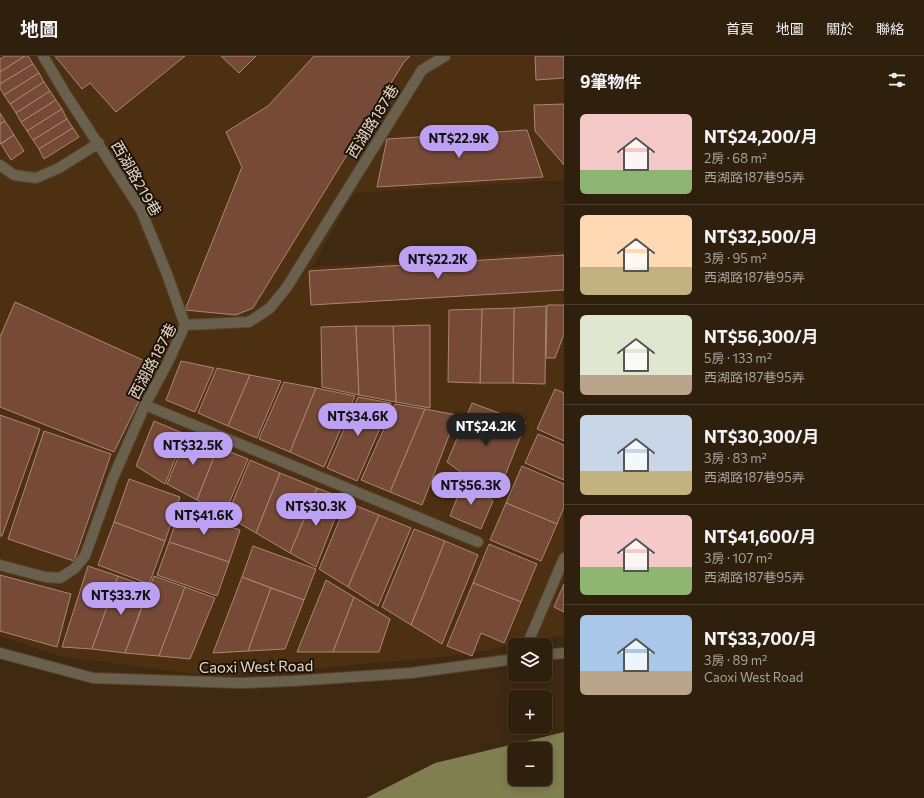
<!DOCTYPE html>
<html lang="zh-TW">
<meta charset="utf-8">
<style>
body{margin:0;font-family:Commissioner,"Noto Sans TC",sans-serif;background:#3b2c1b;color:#f1f3f6;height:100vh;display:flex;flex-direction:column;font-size:15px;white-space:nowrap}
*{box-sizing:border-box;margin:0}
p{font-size:13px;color:#a7a29d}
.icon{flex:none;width:22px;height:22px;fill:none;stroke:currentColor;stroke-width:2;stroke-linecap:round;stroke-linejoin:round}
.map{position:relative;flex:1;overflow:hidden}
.panel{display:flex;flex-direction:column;background:#2f1f0d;width:360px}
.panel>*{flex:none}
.controls{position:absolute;left:508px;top:582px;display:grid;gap:8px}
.controls a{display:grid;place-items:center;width:44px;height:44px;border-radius:6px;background:#2f1f0d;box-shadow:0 2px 10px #0003,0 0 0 1px #4a3d2e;font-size:20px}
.price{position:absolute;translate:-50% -34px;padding:0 9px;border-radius:14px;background:#bca0f2;color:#111;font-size:13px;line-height:26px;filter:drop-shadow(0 1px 2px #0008)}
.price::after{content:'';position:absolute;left:50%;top:24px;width:12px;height:9px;margin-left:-6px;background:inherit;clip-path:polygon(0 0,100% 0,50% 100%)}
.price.selected{background:#222;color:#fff}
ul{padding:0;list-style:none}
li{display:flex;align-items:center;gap:12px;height:100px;padding:0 16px}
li+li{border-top:1px solid #4a3d2e}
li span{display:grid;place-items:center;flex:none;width:112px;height:80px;border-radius:6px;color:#555}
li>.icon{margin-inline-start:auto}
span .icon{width:48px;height:48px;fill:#fffc;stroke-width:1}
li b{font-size:17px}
h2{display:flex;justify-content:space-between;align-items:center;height:48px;padding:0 16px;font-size:17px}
header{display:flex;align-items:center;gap:24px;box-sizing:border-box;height:56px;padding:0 20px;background:#2f1f0d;border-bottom:1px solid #4a3d2e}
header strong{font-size:19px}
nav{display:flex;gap:22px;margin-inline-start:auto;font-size:14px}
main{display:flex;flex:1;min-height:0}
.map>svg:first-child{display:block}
.built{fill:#4c3011}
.water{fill:#807f4f;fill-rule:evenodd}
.building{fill:#764a37;stroke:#aa8676}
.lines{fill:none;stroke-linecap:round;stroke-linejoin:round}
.minor-casing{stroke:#59452e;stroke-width:12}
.minor{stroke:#69614e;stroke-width:10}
.labels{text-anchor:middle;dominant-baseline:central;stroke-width:4;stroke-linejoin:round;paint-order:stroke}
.street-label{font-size:15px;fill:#e4d5c7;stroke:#1e140a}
</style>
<header>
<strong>地圖</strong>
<nav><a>首頁</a><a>地圖</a><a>關於</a><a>聯絡</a></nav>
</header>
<main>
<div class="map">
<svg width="564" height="742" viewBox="0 0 564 742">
<rect width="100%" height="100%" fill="#3f2911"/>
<path class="built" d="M 0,0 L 564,0 L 564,124 L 354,137 L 312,211 L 564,195 L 564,579 L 463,599 L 219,621 L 59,600 L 0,580 Z"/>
<path class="water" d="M 564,676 L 564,742 L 366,742 L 435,707 ZM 515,693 L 545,693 L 545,723 L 515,723 Z"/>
<g class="building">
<path d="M 5,0 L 25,0 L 0,16 L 0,3 Z"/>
<path d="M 25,0 L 28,0 L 33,8 L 0,28 L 0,16 Z"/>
<path d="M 55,0 L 185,0 L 116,56 L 90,27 L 82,33 Z"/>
<path d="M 221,0 L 256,0 L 239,17 Z"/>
<path d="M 314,0 L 410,0 L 404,6 L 253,252 L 236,259 L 185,254 L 242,111 L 226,76 L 268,50 Z"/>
<path d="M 535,0 L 564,0 L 564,22 L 536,24 Z"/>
<path d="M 33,8 L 39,17 L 4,39 L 0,32 L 0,28 Z"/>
<path d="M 39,17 L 44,26 L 10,48 L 4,39 Z"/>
<path d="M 44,26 L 50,35 L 16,57 L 10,48 Z"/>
<path d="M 50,35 L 56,44 L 21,66 L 16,57 Z"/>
<path d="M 56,44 L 62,53 L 27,75 L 21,66 Z"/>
<path d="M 564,48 L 564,109 L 535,75 L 534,49 Z"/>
<path d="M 62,53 L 67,63 L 33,84 L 27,75 Z"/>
<path d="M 0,57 L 5,65 L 0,68 Z"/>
<path d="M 67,63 L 73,72 L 39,93 L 33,84 Z"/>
<path d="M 5,65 L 14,79 L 0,88 L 0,68 Z"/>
<path d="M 73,72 L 79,81 L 44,103 L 39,93 Z"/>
<path d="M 527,74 L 543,121 L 377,131 L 387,83 Z"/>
<path d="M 14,79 L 24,95 L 11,104 L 1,88 Z"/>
<path d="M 564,199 L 564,234 L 311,249 L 309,215 Z"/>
<path d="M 15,246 L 156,310 L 114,396 L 0,351 L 0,281 Z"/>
<path d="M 547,249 L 564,249 L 564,278 L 555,302 L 546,302 Z"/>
<path d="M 546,250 L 545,328 L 513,327 L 514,252 Z"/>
<path d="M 514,252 L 513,327 L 480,327 L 482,253 Z"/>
<path d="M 482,253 L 480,327 L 448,326 L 449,254 Z"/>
<path d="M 430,269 L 430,352 L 396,346 L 393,270 Z"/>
<path d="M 356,270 L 359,339 L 322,331 L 321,271 Z"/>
<path d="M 356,270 L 393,270 L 396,346 L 359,339 Z"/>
<path d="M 181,305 L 214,312 L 195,356 L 166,344 Z"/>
<path d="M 217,312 L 250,319 L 228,370 L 198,357 Z"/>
<path d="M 250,319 L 281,325 L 257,382 L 228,370 Z"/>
<path d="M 284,326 L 316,332 L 290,396 L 259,383 Z"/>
<path d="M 316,332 L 355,340 L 324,411 L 290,396 Z"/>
<path d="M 555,333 L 564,337 L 564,385 L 537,373 Z"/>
<path d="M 358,341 L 391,347 L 357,425 L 327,412 Z"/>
<path d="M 472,347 L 526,367 L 496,442 L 447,406 Z"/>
<path d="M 395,348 L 425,353 L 390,436 L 361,424 Z"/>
<path d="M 425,353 L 457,359 L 422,449 L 390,436 Z"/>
<path d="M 0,359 L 40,373 L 2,480 L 0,480 Z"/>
<path d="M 154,365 L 185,378 L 165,428 L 136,410 Z"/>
<path d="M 44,375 L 111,398 L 74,505 L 8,483 Z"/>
<path d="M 188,378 L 218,391 L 197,444 L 167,428 Z"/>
<path d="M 538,378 L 564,389 L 564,424 L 525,407 Z"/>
<path d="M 218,391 L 248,403 L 224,459 L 197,444 Z"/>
<path d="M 250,404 L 280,417 L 256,477 L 227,460 Z"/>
<path d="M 522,410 L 564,428 L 564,451 L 557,468 L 506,447 Z"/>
<path d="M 280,417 L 317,432 L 290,497 L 256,477 Z"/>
<path d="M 129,423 L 180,441 L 165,485 L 114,466 Z"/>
<path d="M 464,424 L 493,445 L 481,473 L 450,460 Z"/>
<path d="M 317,432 L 343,442 L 316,511 L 290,497 Z"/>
<path d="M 347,446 L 379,459 L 348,531 L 319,513 Z"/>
<path d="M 506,447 L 557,468 L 541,505 L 490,484 Z"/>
<path d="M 180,453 L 240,474 L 229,506 L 169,486 Z"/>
<path d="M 379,459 L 411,472 L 378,550 L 348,531 Z"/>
<path d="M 114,466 L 165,485 L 149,528 L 98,509 Z"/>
<path d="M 414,473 L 445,485 L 411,569 L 382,551 Z"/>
<path d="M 445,485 L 478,499 L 442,588 L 411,569 Z"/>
<path d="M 169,486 L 229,506 L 217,540 L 157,519 Z"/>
<path d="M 489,488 L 537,508 L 521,546 L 473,527 Z"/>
<path d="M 253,490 L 316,513 L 304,544 L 242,521 Z"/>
<path d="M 88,510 L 118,520 L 92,593 L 62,591 Z"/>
<path d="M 0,519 L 71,538 L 57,591 L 0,575 Z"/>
<path d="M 118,520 L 149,531 L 125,597 L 92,593 Z"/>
<path d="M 154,520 L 185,531 L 159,600 L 125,597 Z"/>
<path d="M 242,521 L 271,532 L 248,595 L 213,597 Z"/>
<path d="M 326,524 L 354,541 L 333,596 L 297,596 Z"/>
<path d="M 473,527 L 521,546 L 504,587 L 481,577 L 472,600 L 447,590 Z"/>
<path d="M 564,528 L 564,556 L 554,551 Z"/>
<path d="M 185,531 L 215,542 L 190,603 L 159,600 Z"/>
<path d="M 271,532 L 304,544 L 285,593 L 248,595 Z"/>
<path d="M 354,541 L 390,563 L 379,596 L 333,596 Z"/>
</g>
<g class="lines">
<defs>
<g id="minor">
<path d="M 43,0 L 65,37 L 141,154 L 167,218 L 185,269"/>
<path d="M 0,109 L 14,119 L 36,122 L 59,112 L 99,87"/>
<path d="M 185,269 L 249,266 L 270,252 L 287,231 L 422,14 L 445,0"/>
<path d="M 145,349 L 478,486"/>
<path d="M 0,509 L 45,521 L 60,522 L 74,513 L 85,500 L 113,422 L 145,349 L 168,306 L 185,269"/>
<path d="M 527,589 L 564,502"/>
<path d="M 0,597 L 93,622 L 240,627 L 292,625 L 411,617 L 515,603"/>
<path d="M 545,599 L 564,597"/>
</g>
</defs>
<use href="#minor" class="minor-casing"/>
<use href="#minor" class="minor"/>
</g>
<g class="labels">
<g class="street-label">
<text transform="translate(372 65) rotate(-58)">西湖路187巷</text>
<text transform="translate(137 122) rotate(60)">西湖路219巷</text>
<text transform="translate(152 305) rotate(-62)">西湖路187巷</text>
<text transform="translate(256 610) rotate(-1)">Caoxi West Road</text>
</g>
</g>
</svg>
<div class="controls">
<a><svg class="icon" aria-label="layers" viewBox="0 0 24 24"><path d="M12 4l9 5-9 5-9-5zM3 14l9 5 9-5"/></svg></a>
<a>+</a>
<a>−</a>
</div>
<b class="price" style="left:459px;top:103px">NT$22.9K</b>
<b class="price" style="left:438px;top:224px">NT$22.2K</b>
<b class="price" style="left:358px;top:381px">NT$34.6K</b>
<b class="price selected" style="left:486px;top:391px">NT$24.2K</b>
<b class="price" style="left:193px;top:410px">NT$32.5K</b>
<b class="price" style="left:471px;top:450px">NT$56.3K</b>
<b class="price" style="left:316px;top:471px">NT$30.3K</b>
<b class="price" style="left:204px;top:480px">NT$41.6K</b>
<b class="price" style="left:121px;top:560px">NT$33.7K</b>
</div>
<section class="panel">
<h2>9筆物件<svg class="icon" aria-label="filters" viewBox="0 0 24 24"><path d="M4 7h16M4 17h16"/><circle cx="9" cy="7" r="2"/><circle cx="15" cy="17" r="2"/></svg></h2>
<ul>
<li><span style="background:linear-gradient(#f6c9c9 70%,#8fb573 0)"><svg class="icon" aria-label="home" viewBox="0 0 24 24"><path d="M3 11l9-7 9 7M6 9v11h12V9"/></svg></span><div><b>NT$24,200/月</b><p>2房 · 68 m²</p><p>西湖路187巷95弄</p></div></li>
<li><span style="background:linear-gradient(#ffd9b3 65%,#c2b280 0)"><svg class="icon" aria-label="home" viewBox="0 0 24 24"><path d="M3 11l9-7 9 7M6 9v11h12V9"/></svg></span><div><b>NT$32,500/月</b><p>3房 · 95 m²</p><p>西湖路187巷95弄</p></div></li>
<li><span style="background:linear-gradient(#dfe7d0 75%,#b9a48a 0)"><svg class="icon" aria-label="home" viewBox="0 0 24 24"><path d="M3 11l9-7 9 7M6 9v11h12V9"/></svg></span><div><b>NT$56,300/月</b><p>5房 · 133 m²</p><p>西湖路187巷95弄</p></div></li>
<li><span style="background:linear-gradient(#c9d6e8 70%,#c2b280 0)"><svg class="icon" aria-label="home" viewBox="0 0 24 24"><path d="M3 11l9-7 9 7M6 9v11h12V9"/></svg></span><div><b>NT$30,300/月</b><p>3房 · 83 m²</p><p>西湖路187巷95弄</p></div></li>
<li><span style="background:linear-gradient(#f6c9c9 65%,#8fb573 0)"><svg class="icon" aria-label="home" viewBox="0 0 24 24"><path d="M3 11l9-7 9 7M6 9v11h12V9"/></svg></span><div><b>NT$41,600/月</b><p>3房 · 107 m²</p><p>西湖路187巷95弄</p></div></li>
<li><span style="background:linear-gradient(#a9c7e8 70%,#b9a48a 0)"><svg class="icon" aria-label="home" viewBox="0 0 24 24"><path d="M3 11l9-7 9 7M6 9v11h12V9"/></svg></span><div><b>NT$33,700/月</b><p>3房 · 89 m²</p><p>Caoxi West Road</p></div></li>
</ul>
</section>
</main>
